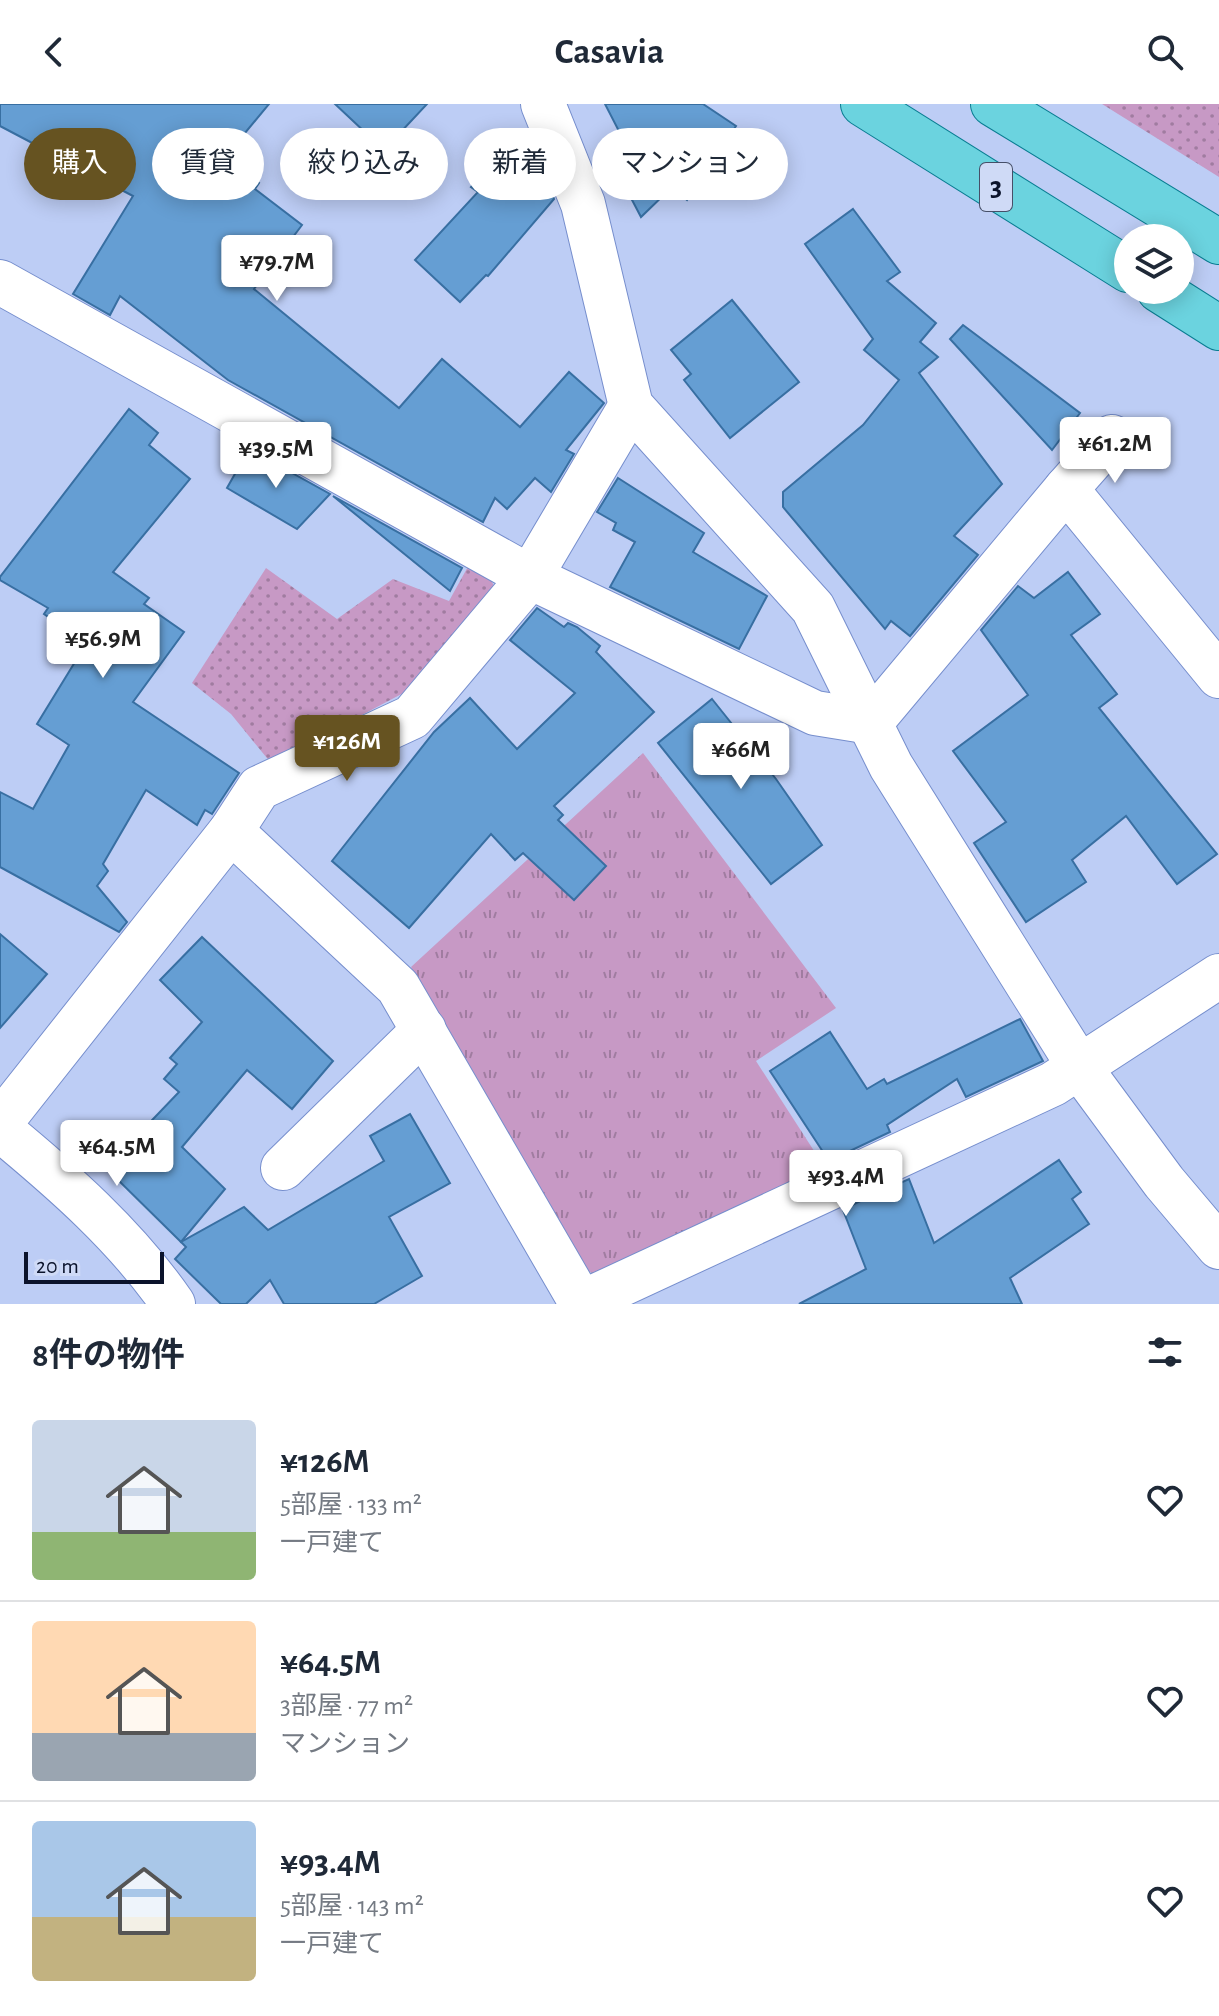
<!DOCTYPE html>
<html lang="ja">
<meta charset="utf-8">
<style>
body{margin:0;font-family:"Alegreya Sans","Noto Sans JP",sans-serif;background:#f2f2f3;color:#1f2937;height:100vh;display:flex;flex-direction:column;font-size:30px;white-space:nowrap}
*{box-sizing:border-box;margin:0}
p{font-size:26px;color:#747a83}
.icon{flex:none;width:44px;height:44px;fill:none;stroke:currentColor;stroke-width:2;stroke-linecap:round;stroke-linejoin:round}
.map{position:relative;height:1200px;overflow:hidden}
.side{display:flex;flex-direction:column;background:#fff;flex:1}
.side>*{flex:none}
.banner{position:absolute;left:24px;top:24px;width:800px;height:72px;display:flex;gap:16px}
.buttons{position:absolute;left:1114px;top:120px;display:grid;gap:16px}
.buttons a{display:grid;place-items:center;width:80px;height:80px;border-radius:50%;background:#fff;box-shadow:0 4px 20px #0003;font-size:40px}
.scale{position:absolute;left:24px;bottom:20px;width:140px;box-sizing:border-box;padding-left:8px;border:4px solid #0b132b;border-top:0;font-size:22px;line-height:28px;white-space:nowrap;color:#0b132b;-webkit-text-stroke:6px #cfdaf6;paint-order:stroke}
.price{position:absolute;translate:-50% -68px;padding:0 18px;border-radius:8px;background:#fff;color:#222;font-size:26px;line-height:52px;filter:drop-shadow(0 2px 4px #0008)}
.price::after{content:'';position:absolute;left:50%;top:48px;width:24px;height:18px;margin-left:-12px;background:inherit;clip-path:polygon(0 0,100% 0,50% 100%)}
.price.active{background:#665321;color:#fff}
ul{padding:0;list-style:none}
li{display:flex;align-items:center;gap:24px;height:200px;padding:0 32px}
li+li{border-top:2px solid #e0e1e3}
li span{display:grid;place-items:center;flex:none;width:224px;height:160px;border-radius:8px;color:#555}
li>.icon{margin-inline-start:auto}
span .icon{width:96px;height:96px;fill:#fffc;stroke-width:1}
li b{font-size:34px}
h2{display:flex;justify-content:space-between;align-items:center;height:96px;padding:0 32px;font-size:34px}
.pill{padding:0 28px;border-radius:36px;background:#fff;box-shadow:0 4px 20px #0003;font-size:28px;line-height:72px}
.pill.active{background:#665321;color:#fff}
header{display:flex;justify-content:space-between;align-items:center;height:104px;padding:0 32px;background:#fff;font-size:36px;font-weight:700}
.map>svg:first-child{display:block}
.grass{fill:url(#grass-dots)}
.park{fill:url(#park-tufts)}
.building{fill:#659ed3;stroke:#386fa2;stroke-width:2}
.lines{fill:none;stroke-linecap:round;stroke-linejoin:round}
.street-casing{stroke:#768ecd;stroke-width:46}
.primary-casing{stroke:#097d92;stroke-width:46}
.street{stroke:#fff;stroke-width:44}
.primary{stroke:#6bd3df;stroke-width:44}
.labels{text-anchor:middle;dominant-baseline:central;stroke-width:8;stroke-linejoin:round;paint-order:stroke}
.shield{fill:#cfdaf6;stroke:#464f68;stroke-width:2}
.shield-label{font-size:28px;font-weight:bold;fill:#0b132b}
</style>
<header><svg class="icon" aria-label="back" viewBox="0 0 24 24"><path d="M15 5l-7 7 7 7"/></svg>Casavia<svg class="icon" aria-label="search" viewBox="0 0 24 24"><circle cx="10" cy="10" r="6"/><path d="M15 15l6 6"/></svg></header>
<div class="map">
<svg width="1219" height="1200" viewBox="0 0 1219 1200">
<defs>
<pattern id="grass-dots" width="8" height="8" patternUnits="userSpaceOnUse" patternTransform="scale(2)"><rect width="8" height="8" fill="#c799c5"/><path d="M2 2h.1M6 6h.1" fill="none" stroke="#a07ca0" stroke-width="1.8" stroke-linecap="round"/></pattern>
<pattern id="park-tufts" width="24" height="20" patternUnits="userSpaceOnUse" patternTransform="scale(2)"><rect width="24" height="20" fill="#c799c5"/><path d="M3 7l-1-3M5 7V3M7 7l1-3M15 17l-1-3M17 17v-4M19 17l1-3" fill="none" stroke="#a07ca0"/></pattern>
</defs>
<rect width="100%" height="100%" fill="#bdcdf5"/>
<g class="grass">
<path d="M 1102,0 L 1219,0 L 1219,73 Z"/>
<path d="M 470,459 L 488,470 L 494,482 L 411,585 L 271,659 L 231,610 L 192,579 L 266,464 L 337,515 L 393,475 L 449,497 Z"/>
</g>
<path class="park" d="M 643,649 L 836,904 L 756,957 L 827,1067 L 609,1175 L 587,1167 L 411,863 Z"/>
<g class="building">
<path d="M 0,0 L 269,0 L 225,53 L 259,79 L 255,85 L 302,121 L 254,185 L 399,304 L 442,255 L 520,323 L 569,268 L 604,299 L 566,346 L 574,350 L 551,388 L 535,374 L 507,405 L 495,394 L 483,418 L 228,276 L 120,192 L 110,211 L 73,190 L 133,92 L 0,22 Z"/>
<path d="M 335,0 L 427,0 L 384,46 Z"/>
<path d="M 605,0 L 703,0 L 736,22 L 687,96 L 672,83 L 641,113 L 621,75 L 639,66 Z"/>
<path d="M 507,42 L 547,77 L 554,95 L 488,172 L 486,171 L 460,198 L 415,156 L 478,88 L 471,83 Z"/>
<path d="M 853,105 L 900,168 L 887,177 L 936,219 L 920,238 L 938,253 L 919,269 L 1002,380 L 954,432 L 978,451 L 910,532 L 891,517 L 885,525 L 783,403 L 783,388 L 863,321 L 899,276 L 864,246 L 873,235 L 805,140 Z"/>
<path d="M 732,196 L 799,278 L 730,334 L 684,276 L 691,270 L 671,246 Z"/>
<path d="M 963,221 L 1080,309 L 1052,346 L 950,235 Z"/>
<path d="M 129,305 L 158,329 L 149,341 L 190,375 L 113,468 L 149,494 L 144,500 L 184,528 L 133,598 L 239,669 L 212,710 L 205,706 L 197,721 L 146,686 L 103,760 L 108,767 L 97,782 L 127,818 L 119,828 L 0,763 L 0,688 L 33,705 L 69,641 L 37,620 L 86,540 L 44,510 L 48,504 L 0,476 L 0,473 Z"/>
<path d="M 249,345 L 330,390 L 297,425 L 227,384 Z"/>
<path d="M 618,374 L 704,429 L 693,448 L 767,492 L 739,545 L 610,483 L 635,438 L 613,426 L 616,419 L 597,408 Z"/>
<path d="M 333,392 L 462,464 L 450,487 Z"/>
<path d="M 1068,468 L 1100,510 L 1071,531 L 1117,590 L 1099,604 L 1217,750 L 1177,780 L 1126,712 L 1072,756 L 1086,778 L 1026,818 L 974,739 L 1006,718 L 953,647 L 1028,591 L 981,526 L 1018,482 L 1034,494 Z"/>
<path d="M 537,504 L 564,523 L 568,519 L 577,523 L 600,542 L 596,548 L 654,608 L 554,702 L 563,711 L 558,716 L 606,762 L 574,796 L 523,749 L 515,756 L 491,730 L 409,824 L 332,757 L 434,628 L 470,594 L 517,645 L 575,589 L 510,536 Z"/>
<path d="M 712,595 L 776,675 L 822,741 L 771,780 L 658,639 Z"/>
<path d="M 0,830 L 47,870 L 0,924 Z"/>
<path d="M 202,833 L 333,957 L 292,1005 L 247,966 L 182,1043 L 225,1085 L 181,1138 L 113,1071 L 117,1067 L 110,1060 L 179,988 L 164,975 L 177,960 L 170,954 L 202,918 L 160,876 Z"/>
<path d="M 1020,915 L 1043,957 L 966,993 L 957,975 L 887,1021 L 890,1028 L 829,1057 L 770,967 L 830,928 L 867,985 L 884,975 L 887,980 Z"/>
<path d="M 410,1010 L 450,1079 L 389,1113 L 422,1172 L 374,1200 L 284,1200 L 270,1176 L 246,1200 L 221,1200 L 175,1155 L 186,1143 L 181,1138 L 244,1103 L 268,1126 L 384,1057 L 370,1032 Z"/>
<path d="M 1059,1056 L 1081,1088 L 1072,1095 L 1089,1120 L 1010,1174 L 1022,1200 L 799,1200 L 866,1165 L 843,1106 L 856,1099 L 909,1075 L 934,1139 Z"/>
</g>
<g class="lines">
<defs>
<g id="street">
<path d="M 543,0 L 583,100 L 631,302 L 813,504 L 891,662 L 1080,964 L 1164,1078 L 1219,1143"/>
<path d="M 0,178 L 530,473 L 815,609 L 871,618 L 1066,385 L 1219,572"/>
<path d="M 1066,385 L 1112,333"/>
<path d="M 231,727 L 398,883 L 582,1200"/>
<path d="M 0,1019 L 231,727 L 259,684 L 412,613 L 530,473 L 631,302"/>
<path d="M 0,1025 C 63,1077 126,1132 173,1200"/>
<path d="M 283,1064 L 424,926"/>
<path d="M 579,1200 L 1053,980 L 1219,872"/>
</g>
<g id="primary">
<path d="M 863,0 L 1128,166"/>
<path d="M 993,0 L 1219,138"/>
<path d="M 1159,186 L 1219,224"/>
</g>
</defs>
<use href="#street" class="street-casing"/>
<use href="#primary" class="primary-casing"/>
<use href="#street" class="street"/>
<use href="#primary" class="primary"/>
</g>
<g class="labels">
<rect class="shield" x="980" y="59" width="32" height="48" rx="6"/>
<g class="shield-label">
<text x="996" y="83">3</text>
</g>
</g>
</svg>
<div class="buttons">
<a><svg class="icon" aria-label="layers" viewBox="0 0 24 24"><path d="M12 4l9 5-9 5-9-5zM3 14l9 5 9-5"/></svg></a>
</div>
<div class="scale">20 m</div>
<b class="price" style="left:277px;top:199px">¥79.7M</b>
<b class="price" style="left:1115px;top:381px">¥61.2M</b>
<b class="price" style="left:276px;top:386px">¥39.5M</b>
<b class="price" style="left:103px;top:576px">¥56.9M</b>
<b class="price active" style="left:347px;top:679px">¥126M</b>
<b class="price" style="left:741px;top:687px">¥66M</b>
<b class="price" style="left:117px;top:1084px">¥64.5M</b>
<b class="price" style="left:846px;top:1114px">¥93.4M</b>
<div class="banner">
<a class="pill active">購入</a>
<a class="pill">賃貸</a>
<a class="pill">絞り込み</a>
<a class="pill">新着</a>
<a class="pill">マンション</a>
</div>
</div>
<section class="side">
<h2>8件の物件<svg class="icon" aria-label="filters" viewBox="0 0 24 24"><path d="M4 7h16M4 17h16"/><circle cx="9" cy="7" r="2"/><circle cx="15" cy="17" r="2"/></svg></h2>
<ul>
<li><span style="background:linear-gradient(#c9d6e8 70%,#8fb573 0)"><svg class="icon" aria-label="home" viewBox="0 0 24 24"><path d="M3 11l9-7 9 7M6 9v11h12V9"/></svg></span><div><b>¥126M</b><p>5部屋 · 133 m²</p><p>一戸建て</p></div><svg class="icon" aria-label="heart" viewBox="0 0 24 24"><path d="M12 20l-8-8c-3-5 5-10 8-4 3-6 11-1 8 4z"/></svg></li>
<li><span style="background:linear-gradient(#ffd9b3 70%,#9aa5b1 0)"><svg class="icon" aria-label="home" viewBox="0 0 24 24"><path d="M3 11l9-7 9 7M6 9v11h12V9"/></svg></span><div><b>¥64.5M</b><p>3部屋 · 77 m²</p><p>マンション</p></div><svg class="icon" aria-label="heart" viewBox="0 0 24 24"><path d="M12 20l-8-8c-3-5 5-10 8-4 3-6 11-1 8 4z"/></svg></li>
<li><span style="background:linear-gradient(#a9c7e8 60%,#c2b280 0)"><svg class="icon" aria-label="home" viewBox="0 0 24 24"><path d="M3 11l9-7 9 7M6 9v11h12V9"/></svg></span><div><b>¥93.4M</b><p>5部屋 · 143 m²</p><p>一戸建て</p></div><svg class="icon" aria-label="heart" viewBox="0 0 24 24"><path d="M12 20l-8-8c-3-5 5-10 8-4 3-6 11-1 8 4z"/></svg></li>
</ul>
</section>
